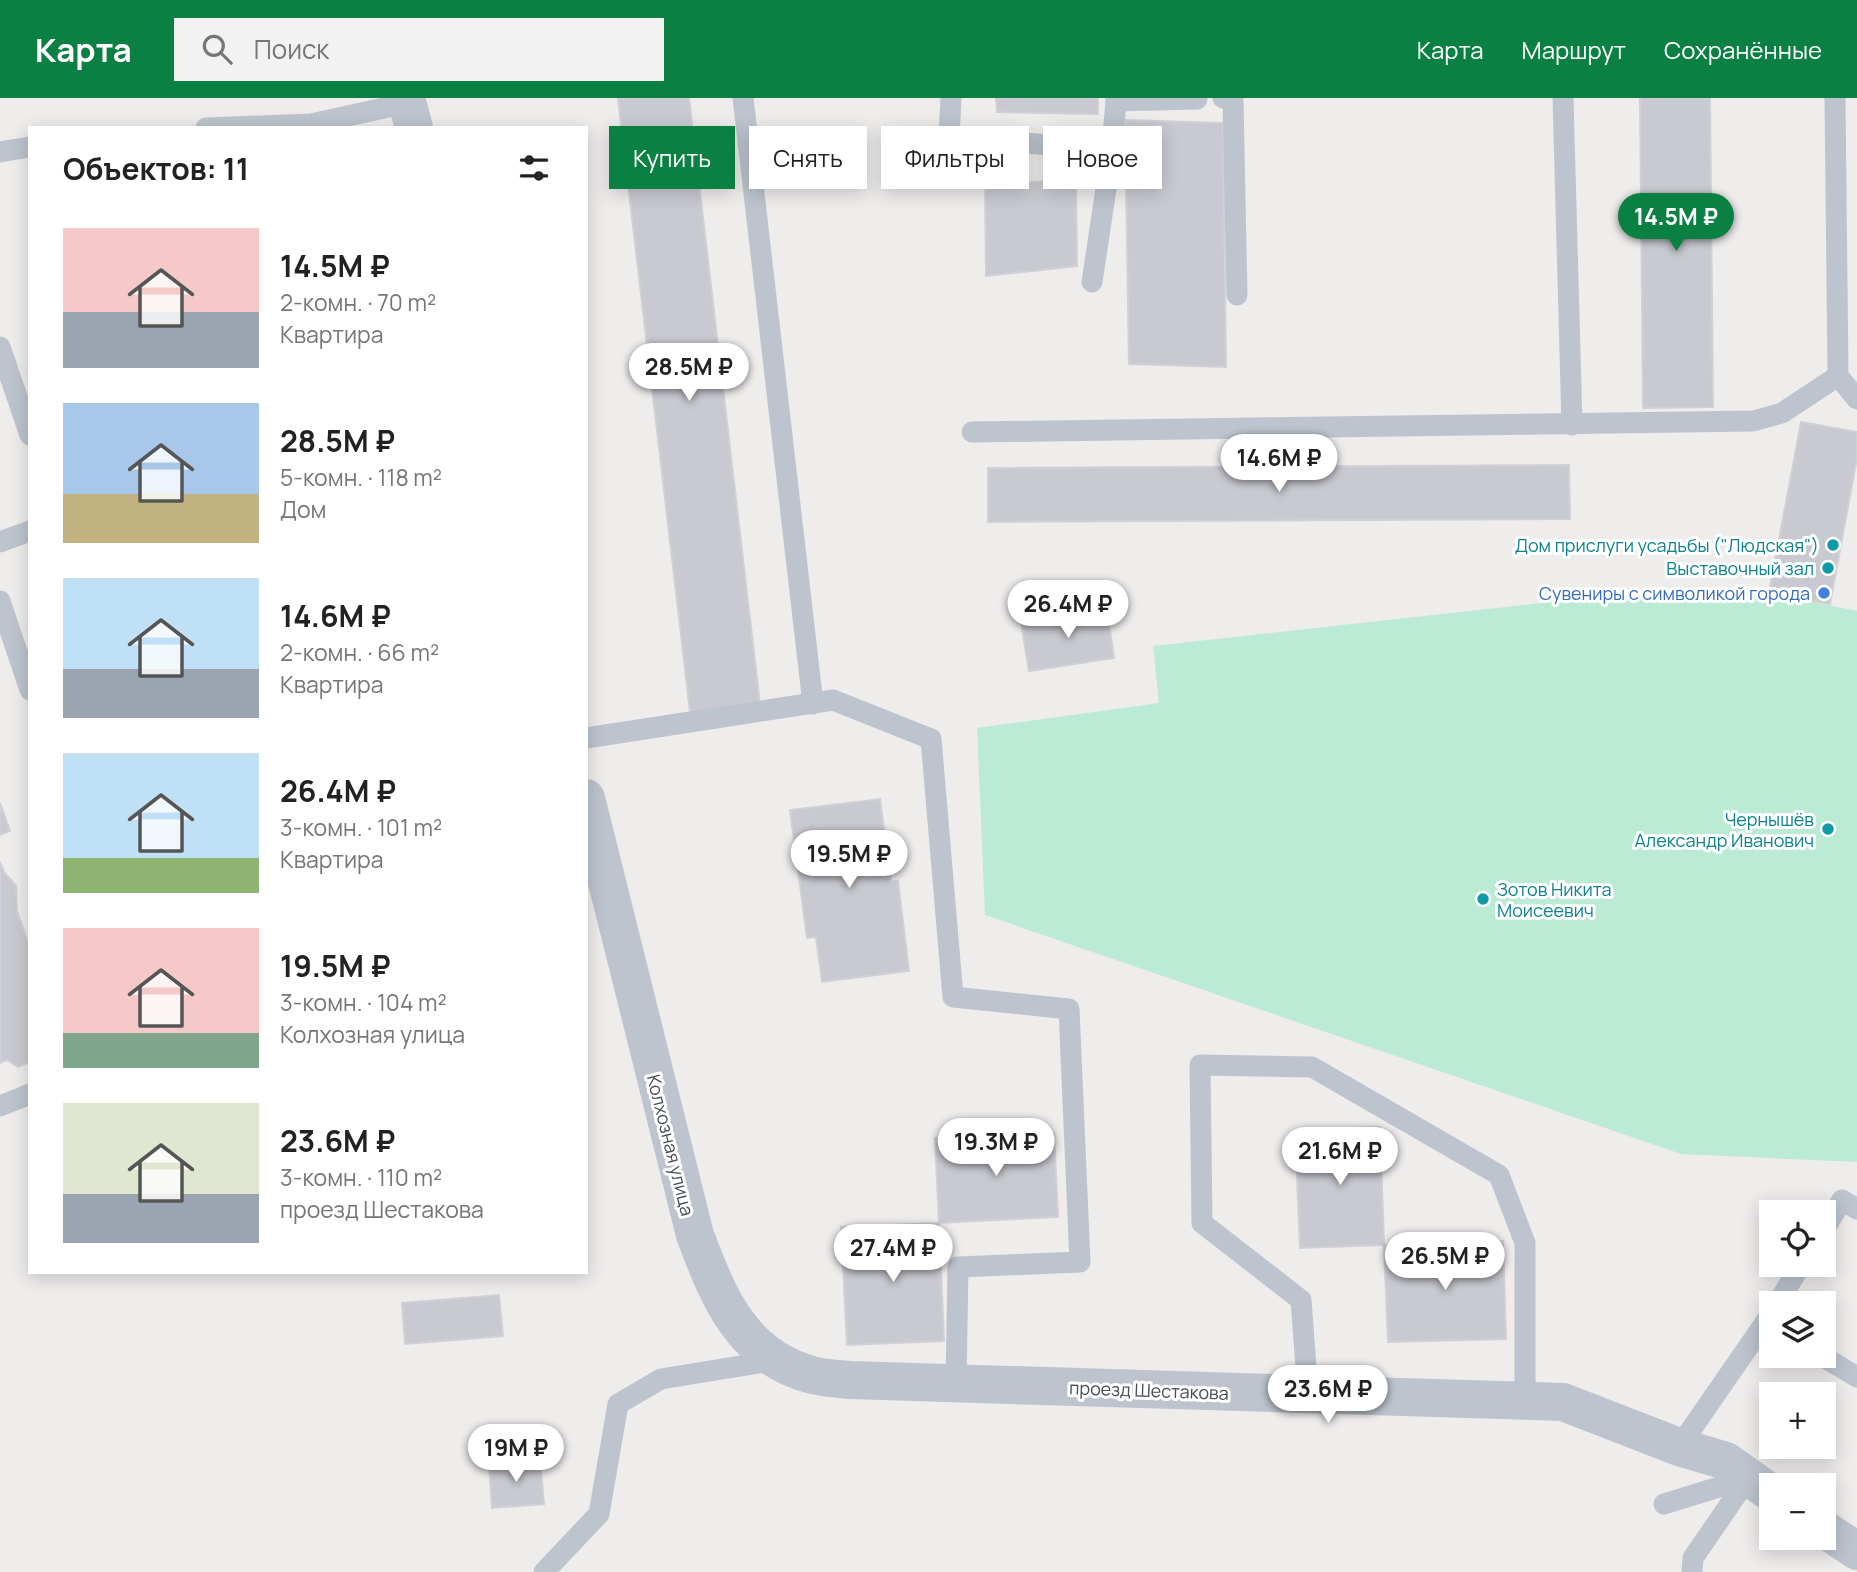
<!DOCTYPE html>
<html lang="ru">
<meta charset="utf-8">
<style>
body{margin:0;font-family:Manrope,sans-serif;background:#f2f2f2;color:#222;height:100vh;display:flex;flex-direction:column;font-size:26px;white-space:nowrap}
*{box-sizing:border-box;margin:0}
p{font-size:23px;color:#767676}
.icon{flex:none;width:38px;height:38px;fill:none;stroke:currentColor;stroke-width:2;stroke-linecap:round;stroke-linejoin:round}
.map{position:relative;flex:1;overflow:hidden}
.sheet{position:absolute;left:28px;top:28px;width:560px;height:1148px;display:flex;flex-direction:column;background:#fff;border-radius:0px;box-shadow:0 4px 18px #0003}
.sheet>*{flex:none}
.top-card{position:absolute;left:609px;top:28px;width:665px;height:63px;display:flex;gap:14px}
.controls{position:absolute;left:1759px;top:1102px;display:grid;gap:14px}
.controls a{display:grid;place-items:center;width:77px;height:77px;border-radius:0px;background:#fff;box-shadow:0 4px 18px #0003;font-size:35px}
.price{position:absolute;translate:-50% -60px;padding:0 16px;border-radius:24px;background:#fff;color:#222;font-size:23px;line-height:46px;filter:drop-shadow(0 2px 4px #0008)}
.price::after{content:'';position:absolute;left:50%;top:42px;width:21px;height:16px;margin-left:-10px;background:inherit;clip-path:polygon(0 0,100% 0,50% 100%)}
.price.active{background:#0b8043;color:#fff}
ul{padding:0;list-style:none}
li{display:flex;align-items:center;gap:21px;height:175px;padding:0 35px}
li span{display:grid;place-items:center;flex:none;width:196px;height:140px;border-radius:0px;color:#555}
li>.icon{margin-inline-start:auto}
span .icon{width:84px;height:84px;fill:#fffc;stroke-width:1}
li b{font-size:30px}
h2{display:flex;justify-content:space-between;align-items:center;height:84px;padding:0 35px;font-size:30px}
.pill{padding:0 24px;border-radius:0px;background:#fff;box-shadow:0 4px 18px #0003;font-size:24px;line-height:63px}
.pill.active{background:#0b8043;color:#fff}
header{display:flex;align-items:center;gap:42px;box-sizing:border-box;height:98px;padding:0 35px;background:#0b8043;color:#fff}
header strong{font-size:33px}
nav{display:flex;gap:38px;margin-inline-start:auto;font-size:24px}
.search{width:490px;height:63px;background:#f2f2f2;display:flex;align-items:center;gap:18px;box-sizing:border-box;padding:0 24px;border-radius:0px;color:#767676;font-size:26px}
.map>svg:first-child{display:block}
.green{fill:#bbebd4}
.building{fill:#c9cad1;stroke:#d0d1d7;stroke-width:2}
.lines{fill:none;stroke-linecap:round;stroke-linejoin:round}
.service{stroke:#bdc4ce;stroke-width:21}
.tertiary{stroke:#bdc4ce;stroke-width:38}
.culture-dot{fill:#0f9aa8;stroke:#fff;stroke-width:2.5}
.shop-dot{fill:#3f7fe0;stroke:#fff;stroke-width:2.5}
.labels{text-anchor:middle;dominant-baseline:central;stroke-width:6;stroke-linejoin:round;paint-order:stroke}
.culture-label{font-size:18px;fill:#0d838f;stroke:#fff;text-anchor:end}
.shop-label{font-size:18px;fill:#366cbe;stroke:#fff;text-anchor:end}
.street-label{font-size:18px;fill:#454d58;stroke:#fff}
</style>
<header>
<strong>Карта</strong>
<div class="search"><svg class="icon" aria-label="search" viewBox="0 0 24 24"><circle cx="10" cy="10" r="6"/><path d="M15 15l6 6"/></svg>Поиск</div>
<nav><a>Карта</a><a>Маршрут</a><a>Сохранённые</a></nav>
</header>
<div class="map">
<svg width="1857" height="1474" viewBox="0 0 1857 1474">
<rect width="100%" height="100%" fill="#efecec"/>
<path class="green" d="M 1769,495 L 1857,513 L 1857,1064 L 1681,1056 L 985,817 L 977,630 L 1159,605 L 1153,548 L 1605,498 Z"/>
<g class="building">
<path d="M 618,0 L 689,0 L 760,606 L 690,614 Z"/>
<path d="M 996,0 L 1098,0 L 1098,16 L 997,14 Z"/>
<path d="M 1640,0 L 1710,0 L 1713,309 L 1643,310 Z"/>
<path d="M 1125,22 L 1223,25 L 1226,269 L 1129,266 Z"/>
<path d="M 1076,81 L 1077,168 L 986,178 L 985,87 Z"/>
<path d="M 1801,324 L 1857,334 L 1857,360 L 1830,506 L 1769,495 Z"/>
<path d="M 1569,367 L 1570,421 L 988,424 L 988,370 Z"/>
<path d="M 1107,512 L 1114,560 L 1029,573 L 1021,525 Z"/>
<path d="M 880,701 L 891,784 L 898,783 L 909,873 L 822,884 L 816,839 L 807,840 L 790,712 Z"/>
<path d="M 0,705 L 10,733 L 0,737 Z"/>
<path d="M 0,764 L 4,774 L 16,788 L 17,813 L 30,850 L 30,964 L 18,969 L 7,962 L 0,965 Z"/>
<path d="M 1380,1029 L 1384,1147 L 1300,1150 L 1295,1032 Z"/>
<path d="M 1054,1035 L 1058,1119 L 939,1125 L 935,1040 Z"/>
<path d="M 939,1125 L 944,1243 L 847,1247 L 841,1129 Z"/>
<path d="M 1503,1143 L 1506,1241 L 1388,1244 L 1384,1147 Z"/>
<path d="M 499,1197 L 503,1238 L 405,1246 L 402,1205 Z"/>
<path d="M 540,1362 L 544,1406 L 492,1410 L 489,1366 Z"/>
</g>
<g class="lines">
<g class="service">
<path d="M 743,0 L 813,606"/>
<path d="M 951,0 L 949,40 L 1112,51 L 1116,3"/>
<path d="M 1116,0 L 1116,3 L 1197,1"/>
<path d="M 1223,0 L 1233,3 L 1237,197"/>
<path d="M 1563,0 L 1572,327"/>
<path d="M 1835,0 L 1838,278 L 1857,301"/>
<path d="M 206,30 L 311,26 L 407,5"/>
<path d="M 0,54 L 30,49"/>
<path d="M 1092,184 L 1112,51"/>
<path d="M 0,249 L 30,337"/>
<path d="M 972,334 L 1753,323 L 1782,315 L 1838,278"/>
<path d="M 0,444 L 30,433"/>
<path d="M 0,503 L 30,592"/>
<path d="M 586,640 L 833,602 L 931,641 L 953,899 L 1069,911 L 1080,1164 L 958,1169 L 956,1286"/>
<path d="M 0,1008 L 30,996"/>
<path d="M 1824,1132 L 1842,1102 L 1857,1111"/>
<path d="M 1777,1206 L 1801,1167"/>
<path d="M 1822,1258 L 1857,1279"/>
<path d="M 1308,1296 L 1301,1202 L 1202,1125 L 1200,967 L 1312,969 L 1499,1077 L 1525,1145 L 1525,1303"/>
<path d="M 1679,1349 L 1771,1216"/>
<path d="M 1664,1406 L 1748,1380"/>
<path d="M 544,1474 L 599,1416 L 618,1306 L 661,1281 L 777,1262"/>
<path d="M 1692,1474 L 1693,1460 L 1748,1380"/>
</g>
<g class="tertiary">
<path d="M 406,0 L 414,30"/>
<path d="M 586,700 L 695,1137 C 718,1198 741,1258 812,1277 C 824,1280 838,1281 850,1282 L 1563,1304 L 1679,1349 L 1726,1363 L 1771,1395"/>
<path d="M 1824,1431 L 1857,1453"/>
</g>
</g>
<g class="culture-dot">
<circle cx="1833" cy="447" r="7"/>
<circle cx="1828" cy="470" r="7"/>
<circle cx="1828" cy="731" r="7"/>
<circle cx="1483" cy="801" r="7"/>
</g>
<circle class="shop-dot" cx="1824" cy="495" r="7"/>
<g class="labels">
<g class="culture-label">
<text x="1819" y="447">Дом прислуги усадьбы ("Людская")</text>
<text x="1814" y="470">Выставочный зал</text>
<text x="1814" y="721">Чернышёв<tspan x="1814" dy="21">Александр Иванович</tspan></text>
<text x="1497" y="791" text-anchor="start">Зотов Никита<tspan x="1497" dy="21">Моисеевич</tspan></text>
</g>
<g class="shop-label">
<text x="1810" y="495">Сувениры с символикой города</text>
</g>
<g class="street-label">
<text transform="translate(671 1047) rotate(76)">Колхозная улица</text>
<text transform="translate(1149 1292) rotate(2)">проезд Шестакова</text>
</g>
</g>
</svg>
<div class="controls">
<a><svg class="icon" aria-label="locate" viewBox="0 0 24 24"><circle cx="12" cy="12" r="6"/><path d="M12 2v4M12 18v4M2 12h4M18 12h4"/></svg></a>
<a><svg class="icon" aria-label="layers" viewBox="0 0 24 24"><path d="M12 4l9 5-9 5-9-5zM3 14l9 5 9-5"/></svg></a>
<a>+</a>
<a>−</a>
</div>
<b class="price active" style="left:1676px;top:155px">14.5M ₽</b>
<b class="price" style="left:689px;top:305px">28.5M ₽</b>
<b class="price" style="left:1279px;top:396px">14.6M ₽</b>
<b class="price" style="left:1068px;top:542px">26.4M ₽</b>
<b class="price" style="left:849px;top:792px">19.5M ₽</b>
<b class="price" style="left:996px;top:1080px">19.3M ₽</b>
<b class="price" style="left:1340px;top:1089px">21.6M ₽</b>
<b class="price" style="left:893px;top:1186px">27.4M ₽</b>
<b class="price" style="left:1445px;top:1194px">26.5M ₽</b>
<b class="price" style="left:1328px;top:1327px">23.6M ₽</b>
<b class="price" style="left:516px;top:1386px">19M ₽</b>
<div class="top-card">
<a class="pill active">Купить</a>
<a class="pill">Снять</a>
<a class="pill">Фильтры</a>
<a class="pill">Новое</a>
</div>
<section class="sheet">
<h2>Объектов: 11<svg class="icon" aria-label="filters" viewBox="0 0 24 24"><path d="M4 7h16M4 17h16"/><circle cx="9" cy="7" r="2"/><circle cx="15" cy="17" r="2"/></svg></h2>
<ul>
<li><span style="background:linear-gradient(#f6c9c9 60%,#9aa5b1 0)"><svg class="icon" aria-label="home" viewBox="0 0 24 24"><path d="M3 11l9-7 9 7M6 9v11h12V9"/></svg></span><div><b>14.5M ₽</b><p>2-комн. · 70 m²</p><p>Квартира</p></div></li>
<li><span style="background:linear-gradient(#a9c7e8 65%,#c2b280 0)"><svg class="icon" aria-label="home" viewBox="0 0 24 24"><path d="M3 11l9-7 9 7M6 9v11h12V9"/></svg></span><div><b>28.5M ₽</b><p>5-комн. · 118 m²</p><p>Дом</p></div></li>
<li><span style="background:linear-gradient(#bfe0f5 65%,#9aa5b1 0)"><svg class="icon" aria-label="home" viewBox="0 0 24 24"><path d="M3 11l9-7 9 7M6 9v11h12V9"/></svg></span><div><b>14.6M ₽</b><p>2-комн. · 66 m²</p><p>Квартира</p></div></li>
<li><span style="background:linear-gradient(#bfe0f5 75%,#8fb573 0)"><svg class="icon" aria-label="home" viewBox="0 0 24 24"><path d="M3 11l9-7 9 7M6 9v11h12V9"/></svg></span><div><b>26.4M ₽</b><p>3-комн. · 101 m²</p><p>Квартира</p></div></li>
<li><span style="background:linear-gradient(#f6c9c9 75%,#7fa58c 0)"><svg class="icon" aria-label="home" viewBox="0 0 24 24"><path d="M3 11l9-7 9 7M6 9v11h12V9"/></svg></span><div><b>19.5M ₽</b><p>3-комн. · 104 m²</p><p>Колхозная улица</p></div></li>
<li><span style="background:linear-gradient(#dfe7d0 65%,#9aa5b1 0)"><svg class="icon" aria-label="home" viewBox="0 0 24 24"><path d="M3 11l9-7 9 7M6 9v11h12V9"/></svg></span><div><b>23.6M ₽</b><p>3-комн. · 110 m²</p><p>проезд Шестакова</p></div></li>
</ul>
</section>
</div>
